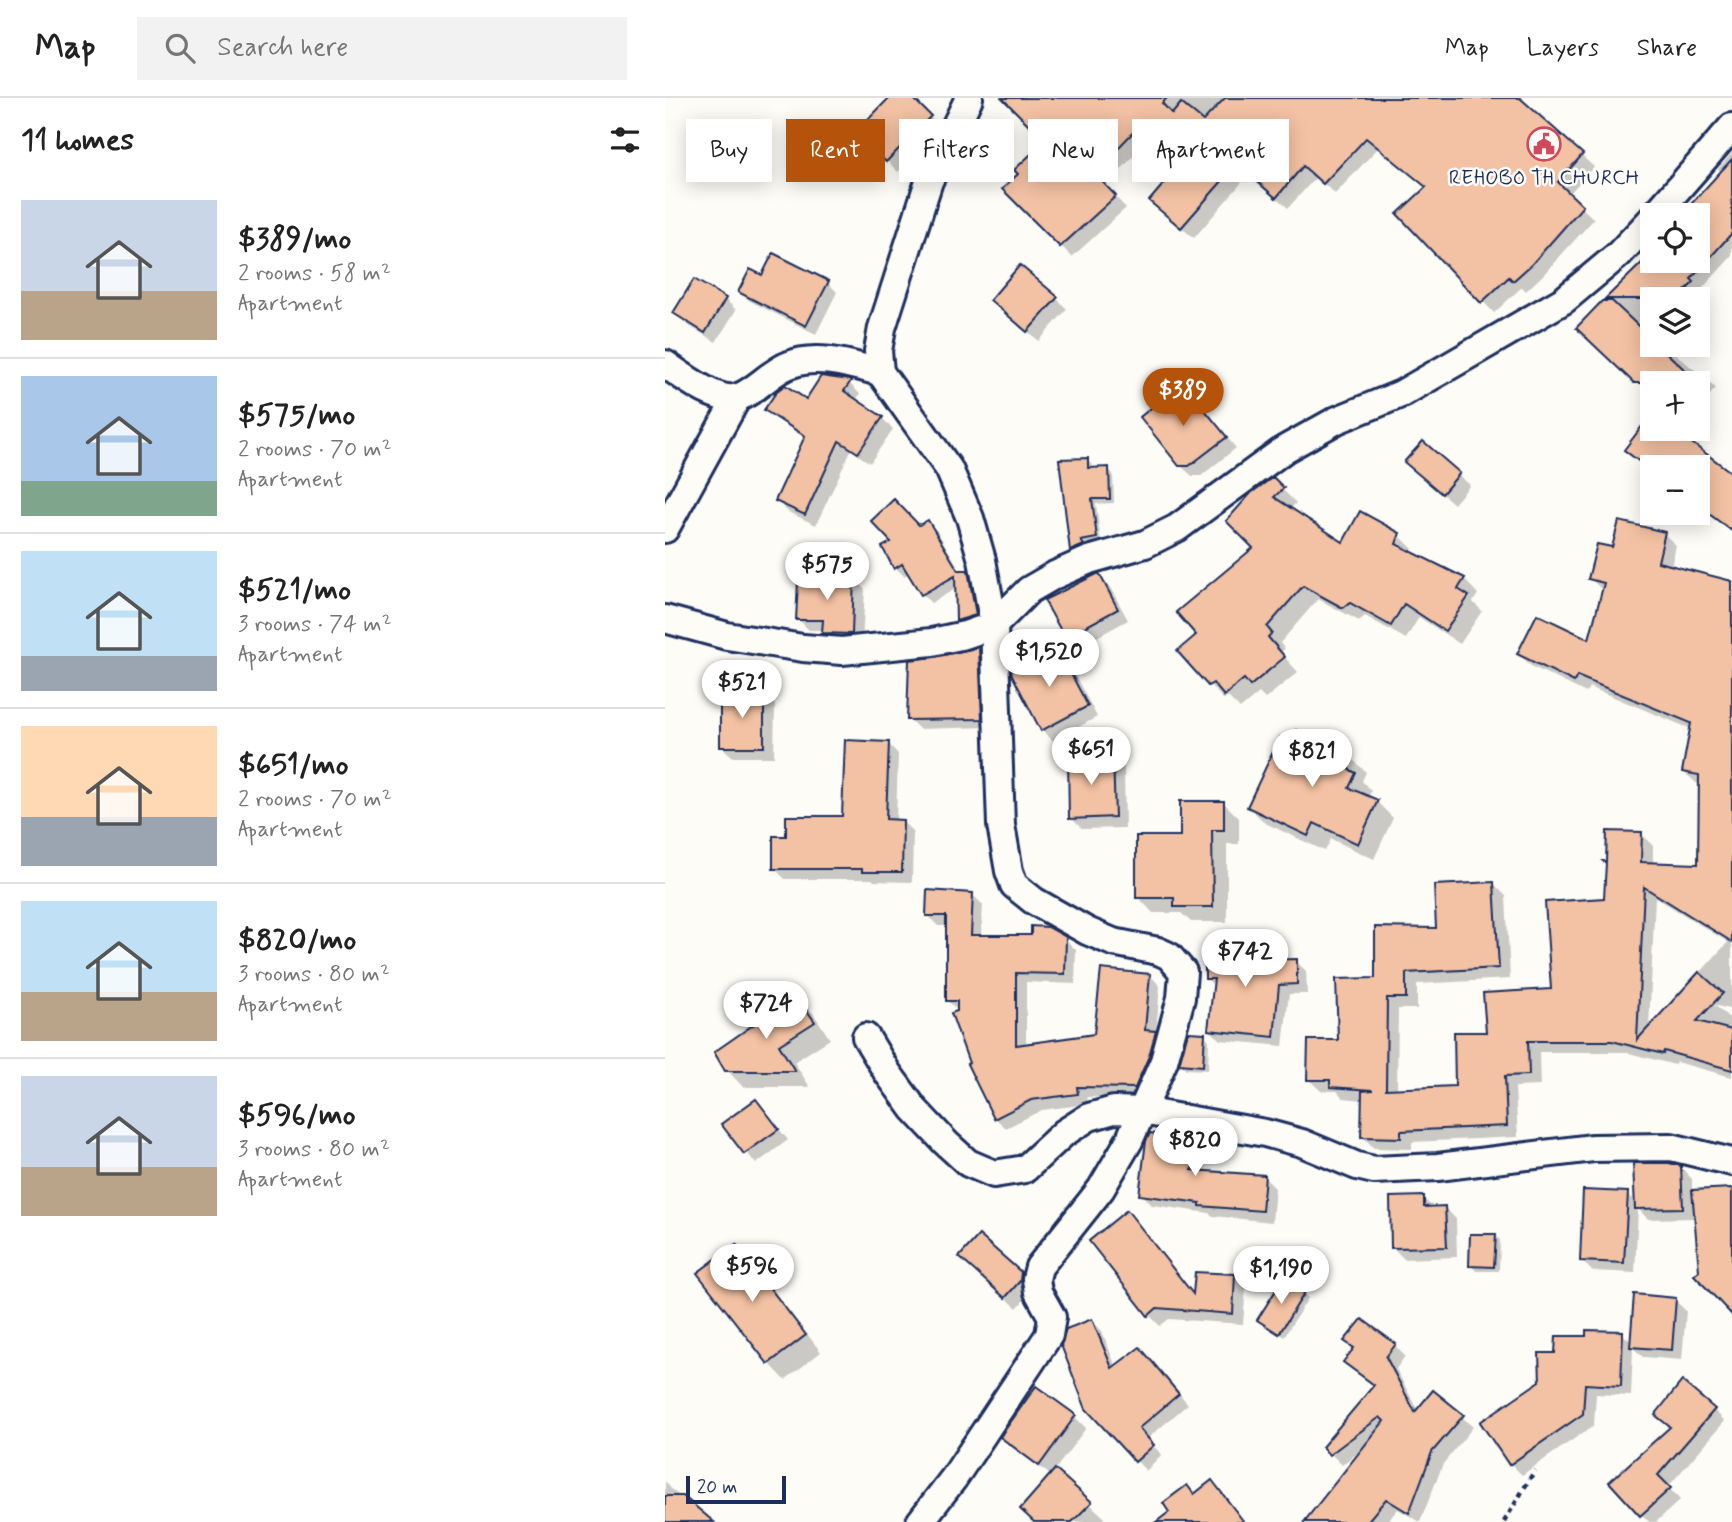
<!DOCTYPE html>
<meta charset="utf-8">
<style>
body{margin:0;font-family:Mynerve,sans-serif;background:#f2f2f2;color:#222;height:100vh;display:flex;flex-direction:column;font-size:26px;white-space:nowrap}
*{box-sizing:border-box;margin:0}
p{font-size:23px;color:#767676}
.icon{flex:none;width:38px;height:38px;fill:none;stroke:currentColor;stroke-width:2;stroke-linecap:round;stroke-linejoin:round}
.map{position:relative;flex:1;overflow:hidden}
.side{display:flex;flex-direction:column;background:#fff;width:665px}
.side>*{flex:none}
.top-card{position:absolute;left:21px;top:21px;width:665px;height:63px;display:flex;gap:14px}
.fabs{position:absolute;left:975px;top:105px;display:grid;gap:14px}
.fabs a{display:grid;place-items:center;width:70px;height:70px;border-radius:0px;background:#fff;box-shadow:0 4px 18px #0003;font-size:35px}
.scale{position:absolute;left:21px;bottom:18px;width:100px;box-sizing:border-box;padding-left:7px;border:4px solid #1b2f5e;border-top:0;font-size:19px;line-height:24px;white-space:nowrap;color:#1b2f5e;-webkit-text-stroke:5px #fdfcf7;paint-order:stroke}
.price{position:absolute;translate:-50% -60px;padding:0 16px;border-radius:24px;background:#fff;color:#222;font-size:23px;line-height:46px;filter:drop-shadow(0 2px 4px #0008)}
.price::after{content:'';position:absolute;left:50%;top:42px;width:21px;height:16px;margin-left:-10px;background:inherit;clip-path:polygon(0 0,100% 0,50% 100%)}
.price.on{background:#b45309;color:#fff}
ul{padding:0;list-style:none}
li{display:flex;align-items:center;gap:21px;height:175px;padding:0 21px}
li+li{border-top:2px solid #e0e0e0}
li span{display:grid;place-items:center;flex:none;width:196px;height:140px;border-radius:0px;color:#555}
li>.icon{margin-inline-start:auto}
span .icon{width:84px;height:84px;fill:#fffc;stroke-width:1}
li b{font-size:30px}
h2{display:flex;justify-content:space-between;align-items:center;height:84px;padding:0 21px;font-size:30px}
.pill{padding:0 24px;border-radius:0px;background:#fff;box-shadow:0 4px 18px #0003;font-size:24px;line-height:63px}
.pill.on{background:#b45309;color:#fff}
header{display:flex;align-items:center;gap:42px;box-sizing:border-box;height:98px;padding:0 35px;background:#fff;border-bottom:2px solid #e0e0e0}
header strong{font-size:33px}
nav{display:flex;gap:38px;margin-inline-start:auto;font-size:24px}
.search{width:490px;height:63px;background:#f2f2f2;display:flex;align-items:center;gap:18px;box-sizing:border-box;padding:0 24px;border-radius:0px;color:#767676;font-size:26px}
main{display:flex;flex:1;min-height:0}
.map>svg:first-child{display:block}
.shadow{fill:#0003;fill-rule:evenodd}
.building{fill:#f3c1a3;stroke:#1b2f5e;stroke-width:2}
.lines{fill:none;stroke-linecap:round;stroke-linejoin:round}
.street-casing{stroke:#1b2f5e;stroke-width:32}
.path{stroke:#1b2f5e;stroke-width:4.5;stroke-dasharray:5 5;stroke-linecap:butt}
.street{stroke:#fdfcf7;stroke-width:26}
.labels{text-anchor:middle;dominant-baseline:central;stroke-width:5;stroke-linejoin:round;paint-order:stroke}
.poi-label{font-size:21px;fill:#1b2f5e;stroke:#fdfcf7}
</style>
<header>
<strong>Map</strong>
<div class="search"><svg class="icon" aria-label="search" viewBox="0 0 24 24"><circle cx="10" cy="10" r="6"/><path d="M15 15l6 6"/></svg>Search here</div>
<nav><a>Map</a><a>Layers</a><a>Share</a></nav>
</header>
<main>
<section class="side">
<h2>11 homes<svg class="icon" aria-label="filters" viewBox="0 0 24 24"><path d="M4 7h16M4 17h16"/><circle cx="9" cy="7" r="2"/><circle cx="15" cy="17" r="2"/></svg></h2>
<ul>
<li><span style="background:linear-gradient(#c9d6e8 65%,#b9a48a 0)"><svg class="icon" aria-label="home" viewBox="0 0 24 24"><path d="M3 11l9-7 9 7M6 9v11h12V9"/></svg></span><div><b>$389/mo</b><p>2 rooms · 58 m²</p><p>Apartment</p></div></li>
<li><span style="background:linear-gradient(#a9c7e8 75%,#7fa58c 0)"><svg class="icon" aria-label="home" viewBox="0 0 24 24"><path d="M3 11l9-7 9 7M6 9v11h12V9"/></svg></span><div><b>$575/mo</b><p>2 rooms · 70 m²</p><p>Apartment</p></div></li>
<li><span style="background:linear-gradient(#bfe0f5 75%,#9aa5b1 0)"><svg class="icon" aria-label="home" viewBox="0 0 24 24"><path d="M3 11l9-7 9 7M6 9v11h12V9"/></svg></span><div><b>$521/mo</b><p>3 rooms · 74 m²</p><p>Apartment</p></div></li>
<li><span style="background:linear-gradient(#ffd9b3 65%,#9aa5b1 0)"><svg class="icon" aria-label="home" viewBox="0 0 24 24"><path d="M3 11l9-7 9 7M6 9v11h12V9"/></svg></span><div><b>$651/mo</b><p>2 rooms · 70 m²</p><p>Apartment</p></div></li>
<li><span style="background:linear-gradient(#bfe0f5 65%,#b9a48a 0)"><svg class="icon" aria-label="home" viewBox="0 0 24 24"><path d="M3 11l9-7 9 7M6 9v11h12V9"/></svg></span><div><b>$820/mo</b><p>3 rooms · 80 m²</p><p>Apartment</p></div></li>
<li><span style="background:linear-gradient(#c9d6e8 65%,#b9a48a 0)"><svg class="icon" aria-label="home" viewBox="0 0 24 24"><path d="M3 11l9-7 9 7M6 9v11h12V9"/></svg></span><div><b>$596/mo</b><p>3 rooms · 80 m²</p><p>Apartment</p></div></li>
</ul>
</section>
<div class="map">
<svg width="1067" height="1424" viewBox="0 0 1067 1424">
<rect width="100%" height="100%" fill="#fdfcf7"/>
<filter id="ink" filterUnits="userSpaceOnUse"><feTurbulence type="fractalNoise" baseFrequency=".0143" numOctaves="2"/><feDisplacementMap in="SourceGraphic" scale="14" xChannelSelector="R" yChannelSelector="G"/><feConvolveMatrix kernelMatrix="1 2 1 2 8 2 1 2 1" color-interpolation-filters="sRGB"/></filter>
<g filter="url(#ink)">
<g class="shadow">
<path d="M 227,0 L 245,0 L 276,30 L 233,74 L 193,34 Z"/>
<path d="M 339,0 L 859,0 L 856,3 L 929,69 L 903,97 L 929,121 L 878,177 L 861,193 L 857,189 L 829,215 L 735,116 L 762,90 L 713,50 L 670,96 L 651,79 L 623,110 L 584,76 L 529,140 L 498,115 L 521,63 L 489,37 L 440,88 L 461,110 L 407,159 L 340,91 L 382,43 Z"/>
<path d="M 1067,55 L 1067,158 L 1035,193 L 1038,196 L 1032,202 L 987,201 L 987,247 L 1000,247 L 1051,290 L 1032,312 L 1032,285 L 987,285 L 987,296 L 914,230 L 987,157 L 987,163 L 1032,163 L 1032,117 L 1018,117 L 1057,75 L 1053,71 Z"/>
<path d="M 162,184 L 172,194 L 151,236 L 85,203 L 75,194 Z"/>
<path d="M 391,200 L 402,211 L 374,243 L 339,213 Z"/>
<path d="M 60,201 L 71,212 L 51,244 L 21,226 L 11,215 Z"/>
<path d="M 183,284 L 195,296 L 191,303 L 217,320 L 228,331 L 205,365 L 186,352 L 151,427 L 123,414 L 112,403 L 141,341 L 113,322 L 102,311 L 141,303 Z"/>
<path d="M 527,298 L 571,350 L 536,378 L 527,378 L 515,367 Z"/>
<path d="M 987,318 L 987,331 L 1005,331 L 1067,376 L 1067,434 L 1032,408 L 1032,369 L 987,369 L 987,374 L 962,352 Z"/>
<path d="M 758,346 L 805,387 L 789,406 L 753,375 Z"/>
<path d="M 422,362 L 427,367 L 428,371 L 443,371 L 448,376 L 449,405 L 431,406 L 436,445 L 420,447 L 423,452 L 412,457 L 407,452 L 396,363 Z"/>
<path d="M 608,382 L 631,405 L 625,411 L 679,446 L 734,437 L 748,451 L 746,455 L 799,481 L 813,496 L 808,504 L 817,513 L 795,546 L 754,519 L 741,541 L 700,518 L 694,523 L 653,501 L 615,545 L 620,551 L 615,554 L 633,574 L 600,601 L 594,595 L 575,611 L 563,599 L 559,602 L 514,553 L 533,537 L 590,450 Z"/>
<path d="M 263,424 L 272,433 L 296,474 L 302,473 L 311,482 L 317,513 L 299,518 L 299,522 L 317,516 L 302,531 L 293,522 L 292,490 L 266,505 L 257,496 L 245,475 L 239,478 L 231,470 L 254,429 Z"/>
<path d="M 999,436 L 1011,447 L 1006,469 L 1067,514 L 1067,726 L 1036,686 L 1031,685 L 1019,674 L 1026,631 L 924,589 L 921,595 L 866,568 L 854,556 L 926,544 L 937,492 L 925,480 L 948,451 Z"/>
<path d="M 434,478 L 445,489 L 463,522 L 412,550 L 401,539 Z"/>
<path d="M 189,480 L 200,491 L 197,546 L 170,545 L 159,532 L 144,532 L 133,521 Z"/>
<path d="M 313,551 L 323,560 L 325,629 L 254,631 L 244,621 Z"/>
<path d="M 391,551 L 402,562 L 432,619 L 388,643 L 377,632 Z"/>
<path d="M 99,596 L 110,607 L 109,659 L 68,659 L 56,648 Z"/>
<path d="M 632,634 L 684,658 L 701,674 L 697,683 L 706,693 L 703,700 L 712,704 L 728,720 L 709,761 L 666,741 L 660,753 L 600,725 L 584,709 L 626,647 Z"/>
<path d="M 223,645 L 233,656 L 231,723 L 237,723 L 248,734 L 247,784 L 209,783 L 207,781 L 120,781 L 110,771 L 123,740 L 179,719 Z"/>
<path d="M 448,659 L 459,670 L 460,730 L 417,731 L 406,720 Z"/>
<path d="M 559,705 L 574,720 L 574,746 L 562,746 L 562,824 L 526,824 L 516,815 L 488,815 L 473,799 L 517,740 Z"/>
<path d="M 977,736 L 988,748 L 988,767 L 1067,793 L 1067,912 L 1049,907 L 1067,922 L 1067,979 L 1011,964 L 1010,967 L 960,954 L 874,954 L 875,988 L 850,989 L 853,1039 L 747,1044 L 747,1051 L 709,1050 L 698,1039 L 698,1002 L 678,1000 L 672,993 L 656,993 L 644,982 L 675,944 L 712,882 L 829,786 L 841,798 L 845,881 L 752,886 L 752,911 L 733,911 L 732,993 L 792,990 L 822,936 L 888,892 ZM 990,799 L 1063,844 L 984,931 Z"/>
<path d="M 307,796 L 318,807 L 316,839 L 400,841 L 411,852 L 410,886 L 361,884 L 361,947 L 431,938 L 485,877 L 495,888 L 491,935 L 501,945 L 481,1000 L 422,999 L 423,1006 L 377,1012 L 341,1030 L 330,1020 L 306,965 L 294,914 L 282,902 L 282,828 L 273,828 L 262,817 Z"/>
<path d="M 581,847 L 591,857 L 591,863 L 631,863 L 641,873 L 642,896 L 624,896 L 618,948 L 555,942 L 545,932 L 550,888 L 542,881 Z"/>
<path d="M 131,899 L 148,915 L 165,941 L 129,964 L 145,989 L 78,989 L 62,972 Z"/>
<path d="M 539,937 L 544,942 L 543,972 L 521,971 L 516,966 Z"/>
<path d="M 91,1003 L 123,1042 L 91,1066 L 59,1026 Z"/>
<path d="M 532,1045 L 543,1056 L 539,1074 L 599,1079 L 610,1090 L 607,1124 L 548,1118 L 544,1115 L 487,1107 L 476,1096 Z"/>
<path d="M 1016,1069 L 1027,1081 L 1027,1094 L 1067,1091 L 1067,1214 L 1036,1173 L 1031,1120 L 983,1121 L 973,1111 L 970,1175 L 927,1173 L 916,1162 L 962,1096 L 972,1106 Z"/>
<path d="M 758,1100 L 768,1110 L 780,1110 L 791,1121 L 792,1159 L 739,1161 L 728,1150 Z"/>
<path d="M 462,1115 L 530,1197 L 570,1178 L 581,1189 L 578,1226 L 504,1221 L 495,1228 L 484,1217 Z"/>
<path d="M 830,1137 L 835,1142 L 834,1173 L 811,1173 L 806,1167 Z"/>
<path d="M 71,1148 L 87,1165 L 156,1254 L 120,1282 L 104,1265 L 35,1176 Z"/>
<path d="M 307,1170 L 355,1176 L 367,1187 L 366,1194 L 352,1210 Z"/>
<path d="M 638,1195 L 643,1200 L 619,1239 L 594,1222 Z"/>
<path d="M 1010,1202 L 1021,1213 L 1017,1262 L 978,1259 L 968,1250 L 966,1298 L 931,1296 L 929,1327 L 857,1377 L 846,1366 L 817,1325 L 877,1284 L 892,1257 L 923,1239 L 957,1235 L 967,1245 Z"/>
<path d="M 427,1223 L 437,1233 L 451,1269 L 485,1261 L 523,1306 L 482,1341 L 497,1357 L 481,1373 L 423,1311 Z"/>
<path d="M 682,1243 L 729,1247 L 740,1258 L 731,1271 L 753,1313 L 797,1319 L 808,1329 L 778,1366 L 755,1424 L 733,1411 L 722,1424 L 641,1424 L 699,1350 L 677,1367 L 659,1349 L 710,1289 L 681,1264 L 690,1252 Z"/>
<path d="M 1049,1312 L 1060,1323 L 1003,1389 L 1015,1402 L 991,1424 L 984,1424 L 946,1384 L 1006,1330 Z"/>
<path d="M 410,1319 L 421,1330 L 389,1373 L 440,1420 L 436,1424 L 370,1424 L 387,1378 L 348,1350 L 337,1339 Z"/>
<path d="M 0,1383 L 7,1392 L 48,1424 L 0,1424 Z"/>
</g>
<g class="building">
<path d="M 224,0 L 248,0 L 266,18 L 221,64 L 191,34 Z"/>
<path d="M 337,0 L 502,0 L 497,5 L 507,16 L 516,5 L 538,23 L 560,0 L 855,0 L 918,56 L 893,84 L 918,108 L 867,166 L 848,183 L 844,179 L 816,205 L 732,116 L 761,89 L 701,40 L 658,86 L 638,68 L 611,100 L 572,66 L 516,130 L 484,103 L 519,62 L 476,26 L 429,75 L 451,98 L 395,149 L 337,91 L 353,76 L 349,72 L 380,43 Z"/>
<path d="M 1067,61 L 1067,135 L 1026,181 L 1029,184 L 1012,201 L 940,201 L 987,155 L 987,163 L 1032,163 L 1032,117 L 1016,117 Z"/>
<path d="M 108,155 L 164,183 L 141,228 L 73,194 L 85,171 L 97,177 Z"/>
<path d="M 355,167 L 393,199 L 362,234 L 325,202 Z"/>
<path d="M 29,181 L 61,200 L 40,235 L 8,215 Z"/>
<path d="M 937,203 L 947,203 L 987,241 L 987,247 L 993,247 L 1034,285 L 969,285 L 911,230 Z"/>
<path d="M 156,278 L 184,282 L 186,283 L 179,293 L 218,319 L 193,355 L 174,343 L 140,417 L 110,403 L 140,338 L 99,312 L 112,293 L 120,287 L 141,301 Z"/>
<path d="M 507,293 L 516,304 L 527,296 L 562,339 L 524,368 L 514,368 L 475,319 Z"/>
<path d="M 987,315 L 987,331 L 1008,331 L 1067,375 L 1067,433 L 1032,407 L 1032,369 L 987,369 L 987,373 L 959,352 Z"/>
<path d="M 758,343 L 795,375 L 777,396 L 739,364 Z"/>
<path d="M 423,360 L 423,370 L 444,369 L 445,401 L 427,401 L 432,440 L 416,443 L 419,447 L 405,453 L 394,361 Z"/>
<path d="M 608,379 L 619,390 L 609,399 L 678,444 L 695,413 L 735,435 L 731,446 L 800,480 L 793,491 L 804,498 L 780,533 L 739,506 L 726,528 L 685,505 L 678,510 L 638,488 L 602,529 L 607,535 L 603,539 L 620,559 L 585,588 L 579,581 L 559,598 L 548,585 L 543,588 L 512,553 L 531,537 L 511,514 L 588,450 L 561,423 L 586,395 Z"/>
<path d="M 229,401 L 254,427 L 263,422 L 293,472 L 303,472 L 311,517 L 291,523 L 290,478 L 256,497 L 237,466 L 229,471 L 217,449 L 226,444 L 206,423 Z"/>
<path d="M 954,423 L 1000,434 L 993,464 L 1067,483 L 1067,844 L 979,789 L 972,942 L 1034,874 L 1058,895 L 1032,923 L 1067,932 L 1067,972 L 999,953 L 998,956 L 947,943 L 863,943 L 864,977 L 840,978 L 842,1028 L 736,1033 L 736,1040 L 696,1039 L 697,993 L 708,992 L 665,989 L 665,982 L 642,982 L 643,942 L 673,942 L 671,881 L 710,880 L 710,829 L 771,830 L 769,787 L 829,784 L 834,870 L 741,875 L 741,900 L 722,900 L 721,991 L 790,988 L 789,934 L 821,934 L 818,895 L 886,891 L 880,804 L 939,800 L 941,765 L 938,763 L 941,763 L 942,733 L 977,734 L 976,764 L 1033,766 L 1034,677 L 1017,674 L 1026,625 L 912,578 L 909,584 L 852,556 L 872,516 L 924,541 L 939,485 L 923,481 L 932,446 L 947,449 Z"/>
<path d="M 434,475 L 453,511 L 400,540 L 379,502 Z"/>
<path d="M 148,476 L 189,478 L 187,536 L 157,535 L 158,522 L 131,522 L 133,483 L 148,483 Z"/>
<path d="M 314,549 L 317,621 L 242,622 L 244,562 L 270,559 Z"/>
<path d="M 392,549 L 423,608 L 376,633 L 347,577 L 346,573 Z"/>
<path d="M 55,594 L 99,595 L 99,649 L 55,649 Z"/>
<path d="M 631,632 L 685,656 L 680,669 L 691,675 L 684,690 L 713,702 L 693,746 L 649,725 L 643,738 L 582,709 L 615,639 L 625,644 Z"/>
<path d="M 180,642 L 224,644 L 221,721 L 238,722 L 237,774 L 197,774 L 197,771 L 108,771 L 108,738 L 121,738 L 121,718 L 177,718 Z"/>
<path d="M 448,658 L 450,719 L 404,721 L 403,659 Z"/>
<path d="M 515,703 L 559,703 L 559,732 L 547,732 L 548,809 L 509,809 L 509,800 L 471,800 L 471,738 L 515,738 Z"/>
<path d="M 262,792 L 308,795 L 306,837 L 366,837 L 366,828 L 383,829 L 401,839 L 400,876 L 351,875 L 351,947 L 429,936 L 436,871 L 485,876 L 480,932 L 491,933 L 484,958 L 470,990 L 412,989 L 413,996 L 366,1002 L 329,1021 L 302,966 L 304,965 L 286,915 L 292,913 L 292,903 L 281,903 L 281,818 L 261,818 Z"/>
<path d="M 540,845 L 582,845 L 582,862 L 632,861 L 632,886 L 614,887 L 609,939 L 543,932 L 549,881 L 540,881 Z"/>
<path d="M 131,897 L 150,924 L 114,947 L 130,973 L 60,973 L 49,954 Z"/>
<path d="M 523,934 L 540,935 L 538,968 L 514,966 Z"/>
<path d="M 91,1001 L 114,1031 L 79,1056 L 56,1026 Z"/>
<path d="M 485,1035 L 532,1043 L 527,1072 L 600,1077 L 597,1113 L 535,1108 L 535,1105 L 474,1097 L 481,1043 Z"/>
<path d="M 968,1065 L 1004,1065 L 1016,1068 L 1018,1110 L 970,1111 Z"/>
<path d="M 1067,1090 L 1067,1217 L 1029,1177 L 1034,1173 L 1027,1092 Z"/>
<path d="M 918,1092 L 963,1094 L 959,1165 L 915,1163 Z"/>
<path d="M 759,1098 L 759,1109 L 780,1108 L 782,1149 L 726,1150 L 725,1099 Z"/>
<path d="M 462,1112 L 528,1196 L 530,1174 L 570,1176 L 568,1216 L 492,1210 L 483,1218 L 424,1143 Z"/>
<path d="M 805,1136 L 831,1136 L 829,1169 L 804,1168 Z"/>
<path d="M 314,1137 L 356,1174 L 355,1183 L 340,1200 L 294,1159 Z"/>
<path d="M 71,1146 L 141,1237 L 103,1266 L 32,1175 Z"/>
<path d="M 618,1181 L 640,1194 L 614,1236 L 592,1222 Z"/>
<path d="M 969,1196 L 1011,1200 L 1007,1252 L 965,1249 Z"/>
<path d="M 427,1221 L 447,1270 L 475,1249 L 514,1296 L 474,1330 L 489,1347 L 470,1364 L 421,1311 L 396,1247 L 401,1231 Z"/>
<path d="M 697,1221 L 731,1246 L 721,1259 L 750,1314 L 768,1292 L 799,1317 L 767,1354 L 744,1415 L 721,1401 L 702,1424 L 639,1424 L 719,1323 L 715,1319 L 664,1357 L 657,1349 L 709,1287 L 678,1264 L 689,1250 L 679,1243 Z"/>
<path d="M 921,1232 L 958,1233 L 956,1288 L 920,1286 L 918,1316 L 844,1367 L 815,1324 L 875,1283 L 874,1255 L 890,1255 L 891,1238 L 921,1238 Z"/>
<path d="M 1017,1283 L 1050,1311 L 993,1377 L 1006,1390 L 975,1418 L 944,1384 L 1005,1329 L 990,1317 Z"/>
<path d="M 371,1288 L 411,1317 L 374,1368 L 335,1339 Z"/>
<path d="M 390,1371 L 427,1404 L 407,1424 L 369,1424 L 355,1411 Z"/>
<path d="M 547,1382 L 579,1424 L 491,1424 L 504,1414 L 498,1405 L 522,1387 L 529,1396 Z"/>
<path d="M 0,1398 L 18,1398 L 49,1424 L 0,1424 Z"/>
</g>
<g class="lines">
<defs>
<g id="street">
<path d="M 990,117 L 1067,29"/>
<path d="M 0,266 C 16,277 53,306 73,299 C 88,295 107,273 124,267 C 152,255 187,267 215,274"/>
<path d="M 0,431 L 72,300"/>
<path d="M 0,521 L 62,538 L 138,550 L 177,553 L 267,544 L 300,537 L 329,527 L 364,492 L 390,477 L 424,462 L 480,446 L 512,430 L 620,351 L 672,322 L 736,296 L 899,202 L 953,157 L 987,121"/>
<path d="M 201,939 L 222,974 L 249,1011 L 281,1045 L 303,1065 L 329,1076 L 360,1071 L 399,1035 L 424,1019 L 449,1012 L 477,1013 L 600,1035 L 637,1045 L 692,1068 L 709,1072 L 773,1069 L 928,1050 L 1006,1049 L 1067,1064"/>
<path d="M 255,1424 L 289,1380 L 384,1237 L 387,1219 L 373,1194 L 371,1181 L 374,1169 L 436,1091 L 464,1043 L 499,963 L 516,900 L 518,874 L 504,858 L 493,853 L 448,844 L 422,833 L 369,803 L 349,787 L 344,773 L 336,727 L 329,527 L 317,462 L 305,420 L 284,371 L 215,274 L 213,253 L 217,230 L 264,83 L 304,0"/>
</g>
</defs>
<use href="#street" class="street-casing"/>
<path class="path" d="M 839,1424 L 870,1372"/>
<use href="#street" class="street"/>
</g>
</g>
<defs>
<symbol id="civic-ring" viewBox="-11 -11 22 22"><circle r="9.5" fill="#fdfcf7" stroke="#d1495b" stroke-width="1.5"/><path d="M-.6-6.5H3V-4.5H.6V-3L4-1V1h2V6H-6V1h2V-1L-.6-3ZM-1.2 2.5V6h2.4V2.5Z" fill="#d1495b"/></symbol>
</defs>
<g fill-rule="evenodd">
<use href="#civic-ring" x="860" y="27" width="38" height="38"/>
</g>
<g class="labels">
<g class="poi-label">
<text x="879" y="80">REHOBO TH CHURCH</text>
</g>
</g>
</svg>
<div class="fabs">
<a><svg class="icon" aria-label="locate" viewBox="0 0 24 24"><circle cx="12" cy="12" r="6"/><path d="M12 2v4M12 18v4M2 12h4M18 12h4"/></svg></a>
<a><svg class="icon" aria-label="layers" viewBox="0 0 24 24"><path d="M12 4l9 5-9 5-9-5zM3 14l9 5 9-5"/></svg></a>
<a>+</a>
<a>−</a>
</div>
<div class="scale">20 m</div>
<b class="price on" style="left:518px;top:330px">$389</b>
<b class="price" style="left:162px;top:504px">$575</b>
<b class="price" style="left:384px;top:591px">$1,520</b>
<b class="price" style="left:77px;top:622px">$521</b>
<b class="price" style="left:426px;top:689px">$651</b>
<b class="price" style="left:647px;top:691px">$821</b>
<b class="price" style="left:580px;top:891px">$742</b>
<b class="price" style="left:101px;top:943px">$724</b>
<b class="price" style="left:530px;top:1080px">$820</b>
<b class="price" style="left:87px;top:1206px">$596</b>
<b class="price" style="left:616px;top:1208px">$1,190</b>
<div class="top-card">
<a class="pill">Buy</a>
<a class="pill on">Rent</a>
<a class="pill">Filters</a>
<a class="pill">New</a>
<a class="pill">Apartment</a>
</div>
</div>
</main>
